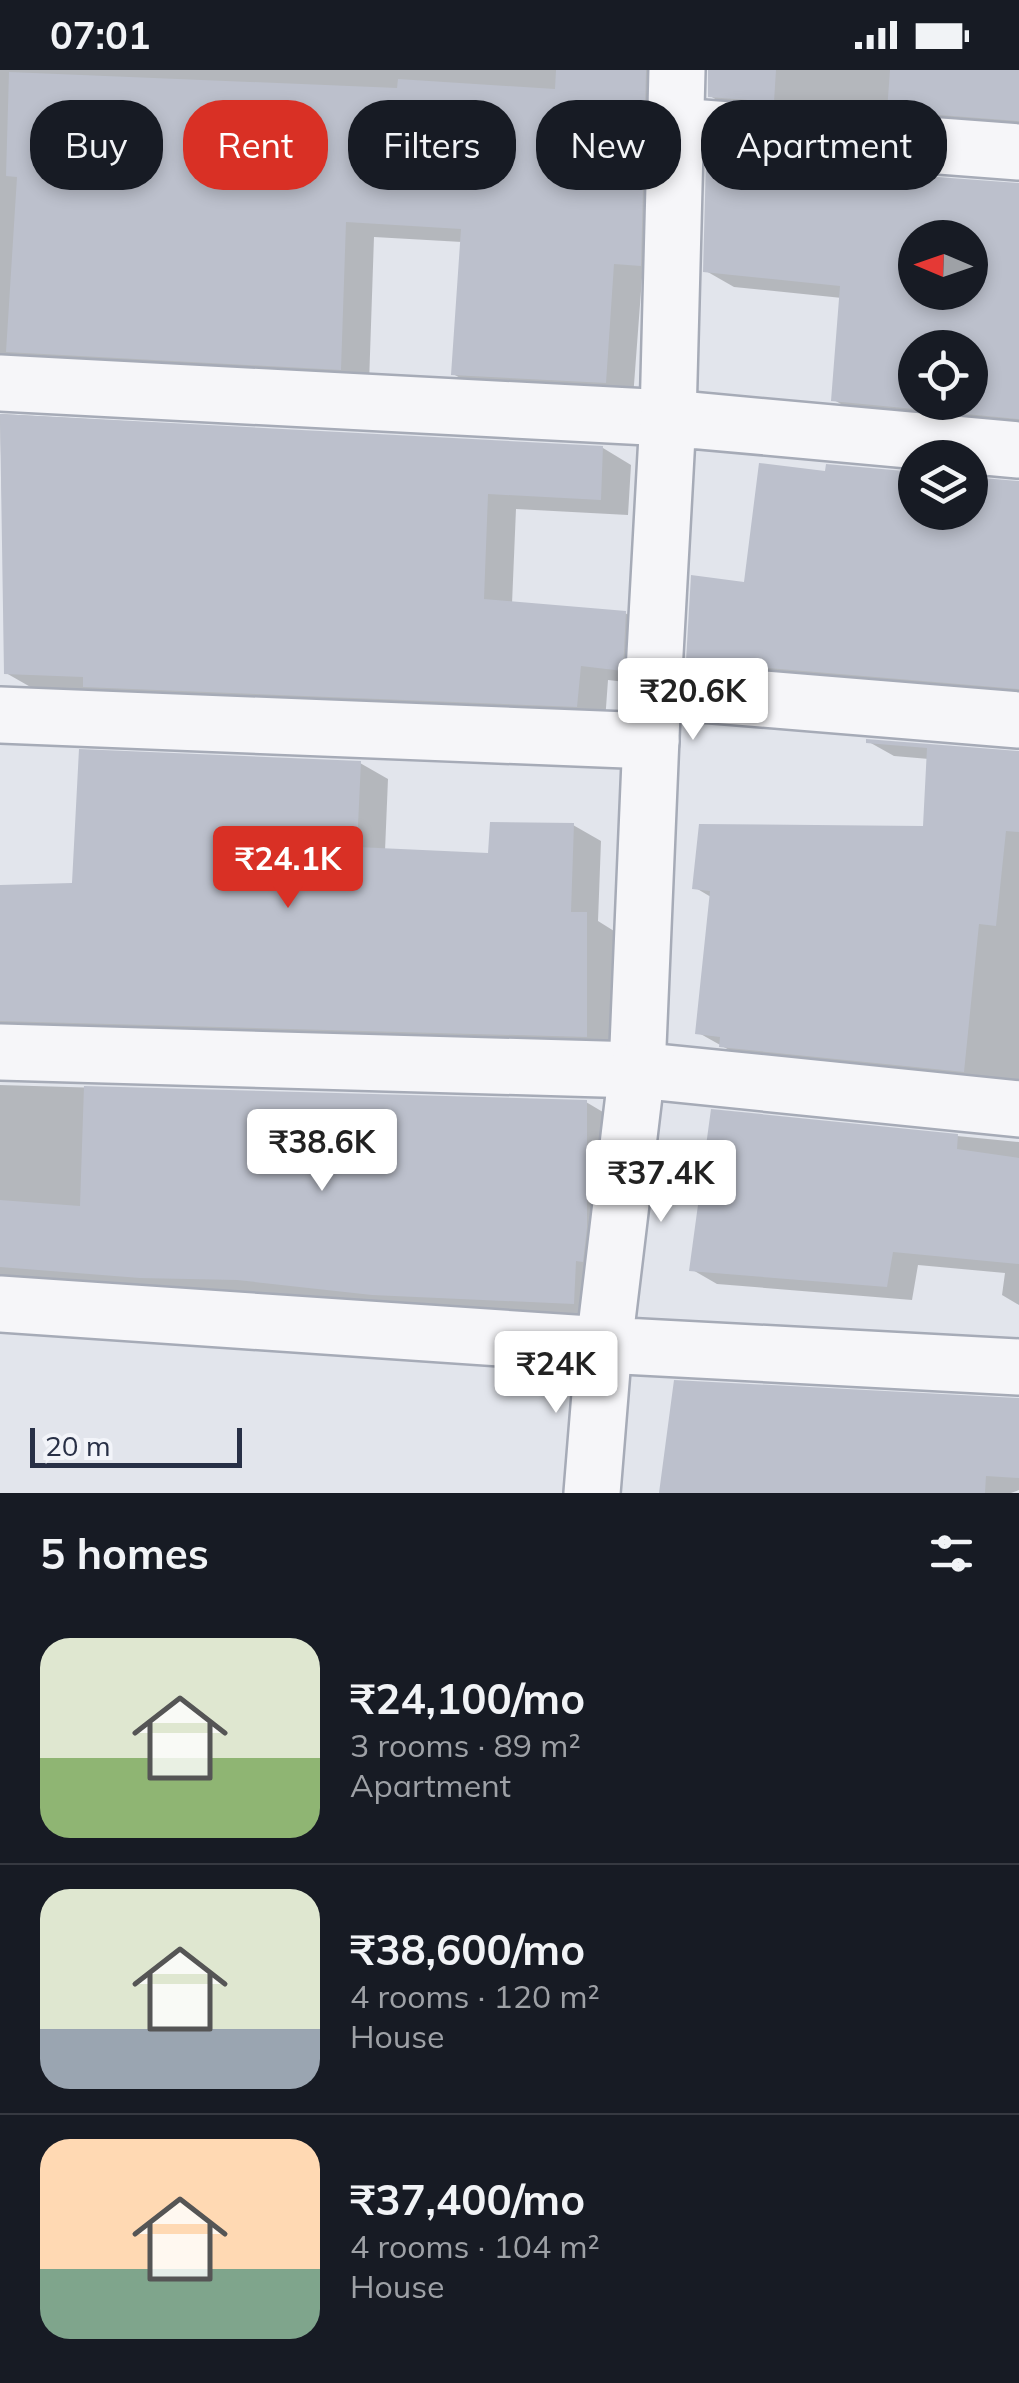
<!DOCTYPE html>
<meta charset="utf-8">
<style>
body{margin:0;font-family:Mulish,sans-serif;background:#242831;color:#f1f3f6;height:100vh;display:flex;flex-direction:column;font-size:38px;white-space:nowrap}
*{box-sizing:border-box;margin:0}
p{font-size:32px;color:#9ea1a6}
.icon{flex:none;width:55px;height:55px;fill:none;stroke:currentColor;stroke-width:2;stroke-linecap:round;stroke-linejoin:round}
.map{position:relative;height:1423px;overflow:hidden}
.side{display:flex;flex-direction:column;background:#171b24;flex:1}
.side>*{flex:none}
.guide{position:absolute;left:30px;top:30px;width:960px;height:90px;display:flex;gap:20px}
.needle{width:65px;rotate:272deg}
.controls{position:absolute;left:898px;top:150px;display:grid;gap:20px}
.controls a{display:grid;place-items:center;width:90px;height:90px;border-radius:50%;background:#171b24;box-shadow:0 5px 15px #0003;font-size:50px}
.scale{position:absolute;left:30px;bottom:25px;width:212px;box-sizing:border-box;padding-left:10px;border:5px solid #283046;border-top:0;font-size:28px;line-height:35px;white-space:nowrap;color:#283046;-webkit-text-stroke:8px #f2f4f9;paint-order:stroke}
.price{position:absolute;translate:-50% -85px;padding:0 22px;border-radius:10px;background:#fff;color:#222;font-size:32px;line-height:65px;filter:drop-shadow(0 2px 5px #0008)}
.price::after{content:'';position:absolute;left:50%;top:60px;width:30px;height:22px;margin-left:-15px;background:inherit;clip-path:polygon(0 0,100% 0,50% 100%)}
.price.selected{background:#d93025;color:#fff}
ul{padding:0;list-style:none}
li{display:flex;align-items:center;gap:30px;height:250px;padding:0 40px}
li+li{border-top:2px solid #363941}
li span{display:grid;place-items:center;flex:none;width:280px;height:200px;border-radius:30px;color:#555}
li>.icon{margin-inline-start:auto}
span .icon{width:120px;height:120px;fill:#fffc;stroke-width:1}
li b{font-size:42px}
h2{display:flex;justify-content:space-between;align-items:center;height:120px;padding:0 40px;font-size:42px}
.tag{padding:0 35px;border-radius:40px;background:#171b24;box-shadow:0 5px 15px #0003;font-size:35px;line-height:90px}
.tag.selected{background:#d93025;color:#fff}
.status{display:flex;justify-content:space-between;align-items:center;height:70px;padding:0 50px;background:#171b24;direction:ltr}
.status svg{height:28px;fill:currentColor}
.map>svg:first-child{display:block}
.shadow{fill:#0003;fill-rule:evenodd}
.building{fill:#bcc0cc;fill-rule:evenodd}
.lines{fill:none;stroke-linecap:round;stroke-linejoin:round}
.minor-casing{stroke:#a6abb7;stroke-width:60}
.minor{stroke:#f6f6f9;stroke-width:55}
</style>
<div class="status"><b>07:01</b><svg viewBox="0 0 49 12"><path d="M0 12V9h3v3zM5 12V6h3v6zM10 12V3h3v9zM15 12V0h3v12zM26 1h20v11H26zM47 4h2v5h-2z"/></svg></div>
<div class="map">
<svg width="1019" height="1423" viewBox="0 0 1019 1423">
<rect width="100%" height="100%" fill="#e2e5ec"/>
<g class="shadow">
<path d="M 0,0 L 678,0 L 668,210 L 642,208 L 633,328 L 482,320 L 453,304 L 462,172 L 374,167 L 369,314 L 0,317 Z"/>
<path d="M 708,0 L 1019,0 L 1019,63 L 738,42 L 710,26 Z"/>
<path d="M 1019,115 L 1019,361 L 862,346 L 834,330 L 842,228 L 734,217 L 706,201 ZM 915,168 L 970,168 L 970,222 L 915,222 ZM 915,278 L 970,278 L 970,332 L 915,332 Z"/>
<path d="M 0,344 L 603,378 L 631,395 L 628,445 L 516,439 L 512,534 L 625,543 L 654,560 L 651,615 L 608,610 L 605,652 L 113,632 L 95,621 L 34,619 L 6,603 Z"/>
<path d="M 828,404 L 915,404 L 915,442 L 1019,512 L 1019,630 L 714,605 L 688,590 Z"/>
<path d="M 869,672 L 1019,683 L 1019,1018 L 747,990 L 697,962 L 711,827 L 694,817 L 926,758 L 929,689 L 894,686 Z"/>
<path d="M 360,693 L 388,709 L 385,781 L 491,785 L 573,755 L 601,771 L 598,851 L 614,861 L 614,982 L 0,983 L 0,816 L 75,816 Z"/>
<path d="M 0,1015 L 586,1032 L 613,1048 L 600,1248 L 401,1239 L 267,1224 L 0,1210 Z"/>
<path d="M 713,1042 L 1019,1072 L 1019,1235 L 1002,1225 L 1005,1203 L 918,1195 L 912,1230 L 717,1214 L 691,1199 Z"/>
<path d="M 1019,1330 L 1019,1420 L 1011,1423 L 665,1423 Z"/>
</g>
<g class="building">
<path d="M 556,0 L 646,0 L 641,196 L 614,194 L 606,313 L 451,305 L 461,159 L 346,152 L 341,300 L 6,282 L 17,107 L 6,106 L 9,2 L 397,18 L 398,9 L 555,19 Z"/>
<path d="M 708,0 L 776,0 L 774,32 L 708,27 Z"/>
<path d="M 890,0 L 1019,0 L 1019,51 L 887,41 Z"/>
<path d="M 706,90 L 1019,113 L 1019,349 L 831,331 L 840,216 L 703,202 ZM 915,168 L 970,168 L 970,222 L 915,222 ZM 915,278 L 970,278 L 970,332 L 915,332 Z"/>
<path d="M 0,344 L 603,376 L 601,430 L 488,424 L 484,529 L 626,541 L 623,601 L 581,596 L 577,637 L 83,617 L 83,607 L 4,604 Z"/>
<path d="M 759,393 L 825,401 L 826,394 L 915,402 L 915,442 L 970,442 L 970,407 L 1019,411 L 1019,619 L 686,591 L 691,505 L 744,512 Z"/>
<path d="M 866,669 L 1019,681 L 1019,762 L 1006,761 L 996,856 L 979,854 L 964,1002 L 719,977 L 720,967 L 695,964 L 710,821 L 692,819 L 699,754 L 923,756 L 927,678 L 866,673 Z"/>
<path d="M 79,679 L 361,691 L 357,777 L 488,783 L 490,752 L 574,753 L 571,842 L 587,842 L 587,967 L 0,951 L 0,815 L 72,813 Z"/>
<path d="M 84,1016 L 587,1030 L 587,1158 L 583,1192 L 576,1191 L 574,1234 L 372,1225 L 237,1210 L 140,1208 L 0,1197 L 0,1130 L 80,1136 Z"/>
<path d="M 711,1039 L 958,1064 L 957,1079 L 1019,1088 L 1019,1194 L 893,1182 L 887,1217 L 689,1201 Z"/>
<path d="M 674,1310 L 1019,1328 L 1019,1408 L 986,1406 L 985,1423 L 659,1423 Z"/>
</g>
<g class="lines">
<defs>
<g id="minor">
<path d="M 676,56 L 1019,82"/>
<path d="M 0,313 L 668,348 L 677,0"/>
<path d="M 653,620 L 668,348 L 1019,380"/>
<path d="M 0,645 L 651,671"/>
<path d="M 0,982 L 637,1000 L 653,620 L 1019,650"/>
<path d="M 1019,1039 L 637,1000 L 604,1275 L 1019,1297"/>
<path d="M 0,1234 L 604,1275 L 592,1423"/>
</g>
</defs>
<use href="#minor" class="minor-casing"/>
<use href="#minor" class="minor"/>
</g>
</svg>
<div class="controls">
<a><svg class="needle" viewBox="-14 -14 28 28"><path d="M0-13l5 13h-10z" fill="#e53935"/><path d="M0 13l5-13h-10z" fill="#9ea1a6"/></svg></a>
<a><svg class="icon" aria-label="locate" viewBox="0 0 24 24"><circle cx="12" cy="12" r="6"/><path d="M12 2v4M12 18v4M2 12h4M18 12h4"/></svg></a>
<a><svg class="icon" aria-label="layers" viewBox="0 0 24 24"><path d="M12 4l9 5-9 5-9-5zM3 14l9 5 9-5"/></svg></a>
</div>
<div class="scale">20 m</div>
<b class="price" style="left:693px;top:673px">₹20.6K</b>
<b class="price selected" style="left:288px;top:841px">₹24.1K</b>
<b class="price" style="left:322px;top:1124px">₹38.6K</b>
<b class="price" style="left:661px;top:1155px">₹37.4K</b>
<b class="price" style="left:556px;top:1346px">₹24K</b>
<div class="guide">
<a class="tag">Buy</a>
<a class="tag selected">Rent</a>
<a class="tag">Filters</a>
<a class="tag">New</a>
<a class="tag">Apartment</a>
</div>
</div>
<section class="side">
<h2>5 homes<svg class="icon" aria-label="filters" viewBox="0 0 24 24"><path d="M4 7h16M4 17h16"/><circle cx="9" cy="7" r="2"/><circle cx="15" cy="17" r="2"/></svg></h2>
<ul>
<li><span style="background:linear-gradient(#dfe7d0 60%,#8fb573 0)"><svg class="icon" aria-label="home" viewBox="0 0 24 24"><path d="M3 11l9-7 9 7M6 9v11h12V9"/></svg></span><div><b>₹24,100/mo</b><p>3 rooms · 89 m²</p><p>Apartment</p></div></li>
<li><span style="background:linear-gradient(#dfe7d0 70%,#9aa5b1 0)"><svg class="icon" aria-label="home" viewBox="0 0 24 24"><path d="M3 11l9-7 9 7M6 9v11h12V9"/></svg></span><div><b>₹38,600/mo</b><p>4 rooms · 120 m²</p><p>House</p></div></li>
<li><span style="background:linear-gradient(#ffd9b3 65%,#7fa58c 0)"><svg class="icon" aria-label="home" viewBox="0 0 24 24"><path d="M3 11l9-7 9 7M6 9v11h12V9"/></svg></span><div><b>₹37,400/mo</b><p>4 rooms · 104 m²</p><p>House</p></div></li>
</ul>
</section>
